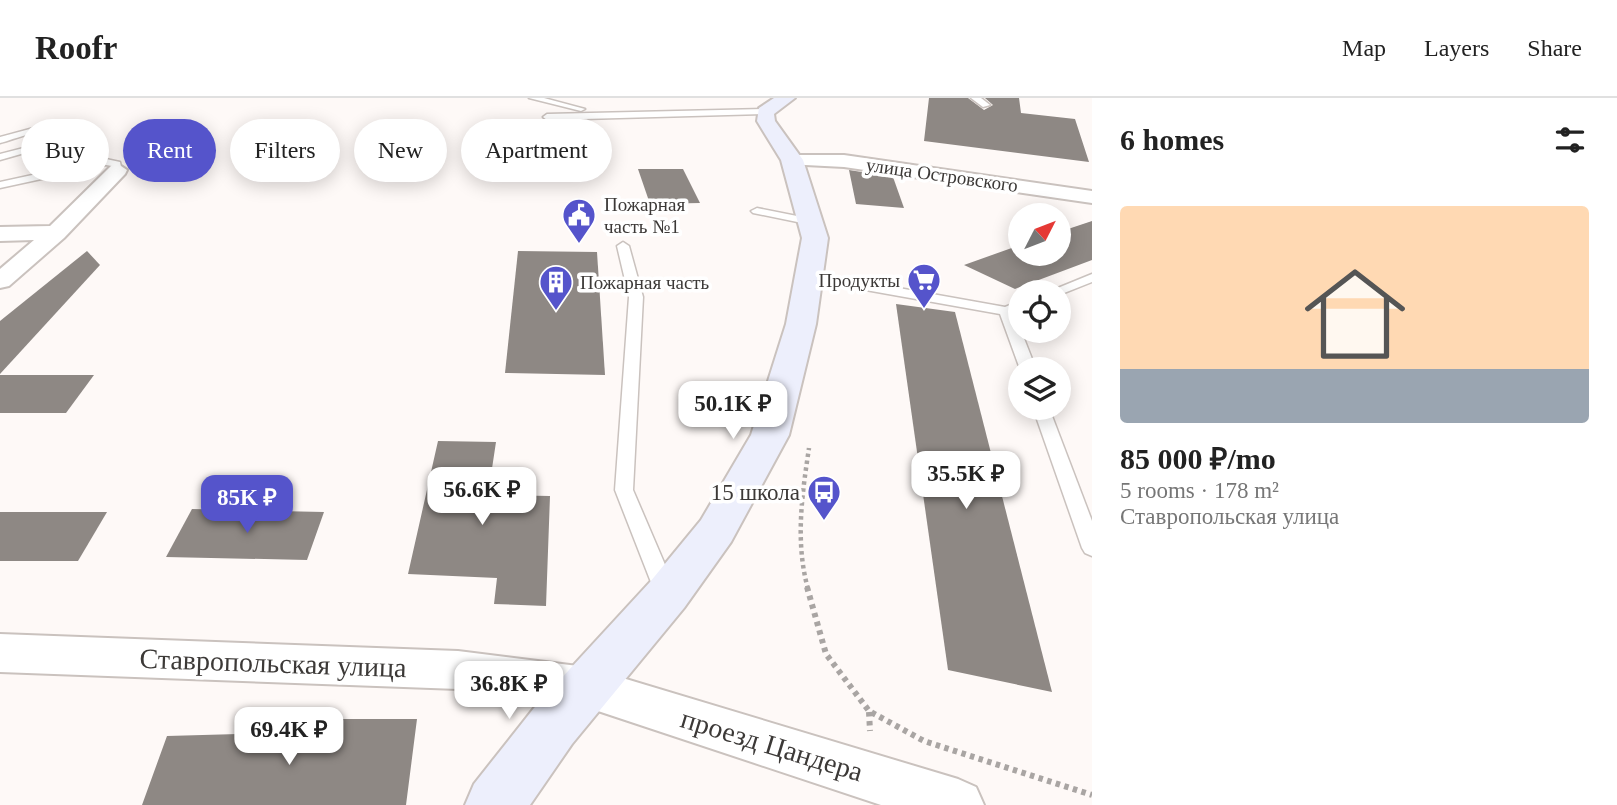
<!DOCTYPE html>
<meta charset="utf-8">
<style>
body{margin:0;font-family:"Times New Roman",serif;background:#f6f6f6;color:#222;height:100vh;display:flex;flex-direction:column;font-size:26px;white-space:nowrap}
*{box-sizing:border-box;margin:0}
p{font-size:23px;color:#767676}
.icon{flex:none;width:38px;height:38px;fill:none;stroke:currentColor;stroke-width:2;stroke-linecap:round;stroke-linejoin:round}
.map{position:relative;flex:1;overflow:hidden}
.details{display:flex;flex-direction:column;background:#fff;width:525px}
.details>*{flex:none}
.hud{position:absolute;left:21px;top:21px;width:665px;height:63px;display:flex;gap:14px}
.needle{width:46px;rotate:48deg}
.controls{position:absolute;left:1008px;top:105px;display:grid;gap:14px}
.controls a{display:grid;place-items:center;width:63px;height:63px;border-radius:50%;background:#fff;box-shadow:0 4px 18px #0003;font-size:35px}
.price{position:absolute;translate:-50% -60px;padding:0 16px;border-radius:14px;background:#fff;color:#222;font-size:23px;line-height:46px;filter:drop-shadow(0 2px 4px #0008)}
.price::after{content:'';position:absolute;left:50%;top:42px;width:21px;height:16px;margin-left:-10px;background:inherit;clip-path:polygon(0 0,100% 0,50% 100%)}
.price.current{background:#5554cb;color:#fff}
ul{padding:0;list-style:none}
li{display:grid;align-content:center;gap:14px;height:371px;padding:0 28px}
li span{display:grid;place-items:center;height:217px;border-radius:7px;color:#555}
li>.icon{margin-inline-start:auto}
span .icon{width:126px;height:126px;fill:#fffc;stroke-width:1}
li b{font-size:30px}
h2{display:flex;justify-content:space-between;align-items:center;height:84px;padding:0 28px;font-size:30px}
.pill{padding:0 24px;border-radius:32px;background:#fff;box-shadow:0 4px 18px #0003;font-size:24px;line-height:63px}
.pill.current{background:#5554cb;color:#fff}
header{display:flex;align-items:center;gap:42px;box-sizing:border-box;height:98px;padding:0 35px;background:#fff;border-bottom:2px solid #e0e0e0}
header strong{font-size:33px}
nav{display:flex;gap:38px;margin-inline-start:auto;font-size:24px}
main{display:flex;flex:1;min-height:0}
.map>svg:first-child{display:block}
.building{fill:#8e8884}
.lines{fill:none;stroke-linecap:round;stroke-linejoin:round}
.service-casing{stroke:#cac2be;stroke-width:3}
.minor-casing{stroke:#cac2be;stroke-width:4}
.secondary-casing{stroke:#cac2be;stroke-width:4}
.path-far1{stroke:#a9a5a3;stroke-width:4.5;stroke-dasharray:3.5 3.5;stroke-linecap:butt}
.path{stroke:#a9a5a3;stroke-width:6;stroke-dasharray:4.5 4.5;stroke-linecap:butt}
.service{fill:#fff;fill-rule:evenodd}
.minor{fill:#fff;fill-rule:evenodd}
.secondary{fill:#edeffc;fill-rule:evenodd}
.labels{text-anchor:middle;dominant-baseline:central;stroke-width:7;stroke-linejoin:round;paint-order:stroke}
.far-street-label{font-size:19px;fill:#3c3937;stroke:#fff}
.far-poi-label{font-size:19px;fill:#3c3937;stroke:#fff;text-anchor:start}
.poi-label{font-size:23px;fill:#3c3937;stroke:#fff;text-anchor:end}
.near-street-label{font-size:28px;fill:#3c3937;stroke:#fff}
</style>
<header>
<strong>Roofr</strong>
<nav><a>Map</a><a>Layers</a><a>Share</a></nav>
</header>
<main>
<div class="map">
<svg width="1092" height="707" viewBox="0 0 1092 707">
<rect width="100%" height="100%" fill="#fef9f7"/>
<g class="building">
<path d="M 929,0 L 968,0 L 984,12 L 993,7 L 985,0 L 1019,0 L 1021,15 L 1075,21 L 1089,64 L 924,43 Z"/>
<path d="M 638,71 L 683,71 L 700,105 L 650,106 Z"/>
<path d="M 849,72 L 893,79 L 904,110 L 856,106 Z"/>
<path d="M 1092,123 L 1092,162 L 1015,191 L 964,167 L 1020,147 L 1020,156 L 1059,156 L 1059,134 Z"/>
<path d="M 87,153 L 100,167 L 0,276 L 0,223 Z"/>
<path d="M 518,153 L 597,154 L 605,277 L 505,275 Z"/>
<path d="M 896,206 L 955,214 L 1052,594 L 948,572 Z"/>
<path d="M 0,277 L 94,277 L 66,315 L 0,315 Z"/>
<path d="M 438,343 L 496,344 L 488,397 L 550,398 L 546,508 L 494,506 L 497,480 L 408,476 Z"/>
<path d="M 192,411 L 324,414 L 307,462 L 166,459 Z"/>
<path d="M 0,414 L 107,414 L 78,463 L 0,463 Z"/>
<path d="M 341,621 L 417,621 L 406,707 L 142,707 L 167,638 L 338,633 Z"/>
</g>
<g class="lines">
<defs>
<g id="service">
<path d="M 529,0 L 544,0 L 585,11 L 581,13 Z"/>
<path d="M 971,0 L 981,0 L 990,7 L 983,9 Z"/>
<path d="M 765,11 L 768,16 L 547,22 L 543,19 L 547,16 Z"/>
<path d="M 72,26 L 86,28 L 91,36 L 0,62 L 0,56 L 82,35 C 61,22 22,39 0,45 L 0,39 L 41,28 Z"/>
<path d="M 106,61 L 120,64 L 122,74 L 114,74 L 112,68 L 106,67 L 0,90 L 0,84 Z"/>
<path d="M 757,110 L 812,121 L 818,124 L 812,127 L 753,115 L 751,113 Z"/>
<path d="M 623,144 L 629,148 L 643,199 L 633,392 L 678,497 L 675,503 L 667,506 L 659,503 L 656,497 L 615,392 L 629,199 L 617,148 Z"/>
<path d="M 809,174 L 1005,209 L 1020,203 L 1020,212 L 1014,215 L 1036,271 L 1020,271 L 1000,216 L 804,181 L 804,175 Z"/>
<path d="M 1092,176 L 1092,184 L 1059,197 L 1059,194 L 1048,194 Z"/>
<path d="M 1033,310 L 1049,310 L 1092,423 L 1092,458 L 1085,455 L 1082,450 Z"/>
</g>
<g id="minor">
<path d="M 792,57 L 844,57 L 1092,93 L 1092,105 L 844,69 L 786,66 L 783,62 L 786,58 Z"/>
<path d="M 118,66 L 127,72 L 125,76 L 64,140 L 9,188 L 0,190 L 0,171 L 34,142 L 0,143 L 0,129 L 50,128 L 111,68 Z"/>
<path d="M 0,536 L 458,553 L 586,569 L 958,681 L 976,689 L 984,707 L 881,707 L 586,609 L 458,591 L 0,574 Z"/>
</g>
<path id="secondary" d="M 774,0 L 795,0 L 774,16 L 775,23 L 803,62 L 828,140 L 816,226 L 789,337 L 731,444 L 684,510 L 572,646 L 530,707 L 465,707 L 474,686 L 534,610 L 650,484 L 701,422 L 751,337 L 786,226 L 802,140 L 781,62 L 757,23 L 759,10 Z"/>
</defs>
<use href="#service" class="service-casing"/>
<use href="#minor" class="minor-casing"/>
<use href="#secondary" class="secondary-casing"/>
<path class="path-far1" d="M 808,491 C 795,444 802,397 809,350"/>
<g class="path">
<path d="M 807,489 L 826,556 L 869,613 L 924,643 L 1092,697"/>
<path d="M 869,614 L 870,633"/>
</g>
<use href="#service" class="service"/>
<use href="#minor" class="minor"/>
<use href="#secondary" class="secondary"/>
</g>
<defs>
<symbol id="civic-pin" viewBox="-11 -11 22 30"><path d="M0 17L-7.5 6A9.5 9.5 0 1 1 7.5 6Z" fill="#5554cb" stroke="#fff"/><path d="M-.6-6.5H3V-4.5H.6V-3L4-1V1h2V6H-6V1h2V-1L-.6-3ZM-1.2 2.5V6h2.4V2.5Z" fill="#fff"/></symbol>
<symbol id="supermarket-pin" viewBox="-11 -11 22 30"><path d="M0 17L-7.5 6A9.5 9.5 0 1 1 7.5 6Z" fill="#5554cb" stroke="#fff"/><path d="M-6-5.5h2.5l.6 2H6L4.5 2H-2.5L-4.4-4H-6ZM-1.5 3.2a1.3 1.3 0 1 0 .1 0ZM3 3.2a1.3 1.3 0 1 0 .1 0Z" fill="#fff"/></symbol>
<symbol id="building-pin" viewBox="-11 -11 22 30"><path d="M0 17L-7.5 6A9.5 9.5 0 1 1 7.5 6Z" fill="#5554cb" stroke="#fff"/><path d="M-4-6H4V6H1V3H-1V6H-4ZM-2.5-4.3h1.7v1.8h-1.7ZM.8-4.3h1.7v1.8H.8ZM-2.5-1h1.7V.8h-1.7ZM.8-1h1.7V.8H.8Z" fill="#fff"/></symbol>
<symbol id="bus-pin" viewBox="-11 -11 22 30"><path d="M0 17L-7.5 6A9.5 9.5 0 1 1 7.5 6Z" fill="#5554cb" stroke="#fff"/><path d="M-5-6H5V4H4V6H2V4H-2V6H-4V4H-5ZM-3.5-4V0h7V-4ZM-3.5 1.2v1.5H-2V1.2ZM2 1.2v1.5H3.5V1.2Z" fill="#fff"/></symbol>
</defs>
<g fill-rule="evenodd">
<use href="#civic-pin" x="560" y="98" width="38" height="52"/>
<use href="#supermarket-pin" x="905" y="163" width="38" height="52"/>
<use href="#building-pin" x="537" y="165" width="38" height="52"/>
<use href="#bus-pin" x="805" y="375" width="38" height="52"/>
</g>
<g class="labels">
<g class="far-street-label">
<text transform="translate(942 77) rotate(8)">улица Островского</text>
</g>
<g class="far-poi-label">
<text x="604" y="106">Пожарная<tspan x="604" dy="22">часть №1</tspan></text>
<text x="900" y="182" text-anchor="end">Продукты</text>
<text x="580" y="184">Пожарная часть</text>
</g>
<g class="poi-label">
<text x="800" y="394">15 школа</text>
</g>
<g class="near-street-label">
<text transform="translate(273 565) rotate(2)">Ставропольская улица</text>
<text transform="translate(772 647) rotate(17)">проезд Цандера</text>
</g>
</g>
</svg>
<div class="controls">
<a><svg class="needle" viewBox="-14 -14 28 28"><path d="M0-13l5 13h-10z" fill="#e53935"/><path d="M0 13l5-13h-10z" fill="#767676"/></svg></a>
<a><svg class="icon" aria-label="locate" viewBox="0 0 24 24"><circle cx="12" cy="12" r="6"/><path d="M12 2v4M12 18v4M2 12h4M18 12h4"/></svg></a>
<a><svg class="icon" aria-label="layers" viewBox="0 0 24 24"><path d="M12 4l9 5-9 5-9-5zM3 14l9 5 9-5"/></svg></a>
</div>
<b class="price" style="left:733px;top:343px">50.1K ₽</b>
<b class="price" style="left:966px;top:413px">35.5K ₽</b>
<b class="price" style="left:482px;top:429px">56.6K ₽</b>
<b class="price current" style="left:247px;top:437px">85K ₽</b>
<b class="price" style="left:509px;top:623px">36.8K ₽</b>
<b class="price" style="left:289px;top:669px">69.4K ₽</b>
<div class="hud">
<a class="pill">Buy</a>
<a class="pill current">Rent</a>
<a class="pill">Filters</a>
<a class="pill">New</a>
<a class="pill">Apartment</a>
</div>
</div>
<section class="details">
<h2>6 homes<svg class="icon" aria-label="filters" viewBox="0 0 24 24"><path d="M4 7h16M4 17h16"/><circle cx="9" cy="7" r="2"/><circle cx="15" cy="17" r="2"/></svg></h2>
<ul>
<li><span style="background:linear-gradient(#ffd9b3 75%,#9aa5b1 0)"><svg class="icon" aria-label="home" viewBox="0 0 24 24"><path d="M3 11l9-7 9 7M6 9v11h12V9"/></svg></span><div><b>85 000 ₽/mo</b><p>5 rooms · 178 m²</p><p>Ставропольская улица</p></div></li>
</ul>
</section>
</main>
